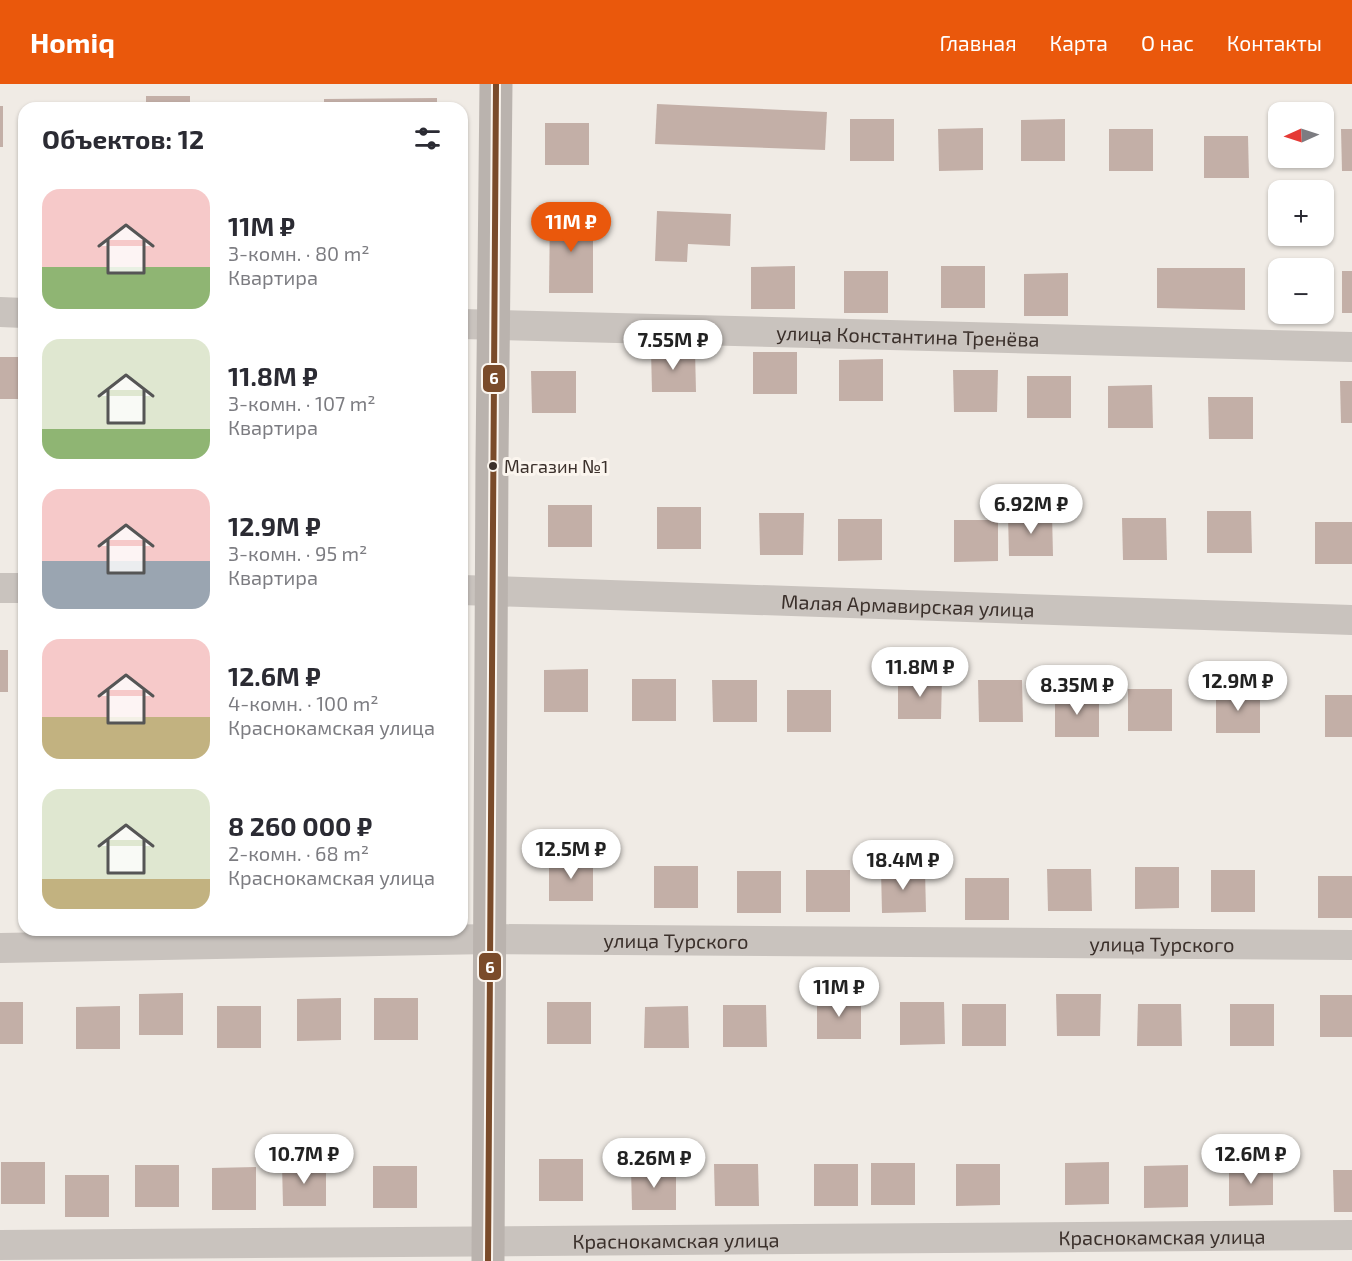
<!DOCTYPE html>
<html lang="ru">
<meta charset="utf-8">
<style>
body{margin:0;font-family:"Exo 2",sans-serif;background:#f2f2f3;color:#2b2b33;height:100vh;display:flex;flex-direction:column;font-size:22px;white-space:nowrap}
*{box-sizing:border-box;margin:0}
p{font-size:20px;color:#7c7c81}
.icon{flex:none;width:33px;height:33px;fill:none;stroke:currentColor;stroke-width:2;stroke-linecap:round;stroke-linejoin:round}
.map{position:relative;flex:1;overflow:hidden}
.side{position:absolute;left:18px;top:18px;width:450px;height:834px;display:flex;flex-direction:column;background:#fff;border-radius:18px;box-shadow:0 2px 4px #0004}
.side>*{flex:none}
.needle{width:39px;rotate:267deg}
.tools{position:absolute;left:1268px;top:18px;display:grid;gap:12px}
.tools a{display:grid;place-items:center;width:66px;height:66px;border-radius:12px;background:#fff;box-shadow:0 2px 4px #0004;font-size:30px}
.price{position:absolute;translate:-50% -51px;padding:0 14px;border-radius:21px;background:#fff;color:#222;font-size:20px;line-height:39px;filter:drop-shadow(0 2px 3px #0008)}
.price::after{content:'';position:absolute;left:50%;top:36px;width:18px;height:14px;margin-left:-9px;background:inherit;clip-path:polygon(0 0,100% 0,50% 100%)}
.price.active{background:#ea580c;color:#fff}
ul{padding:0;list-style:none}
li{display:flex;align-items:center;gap:18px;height:150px;padding:0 24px}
li span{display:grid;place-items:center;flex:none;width:168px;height:120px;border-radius:18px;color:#555}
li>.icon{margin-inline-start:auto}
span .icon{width:72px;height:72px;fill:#fffc;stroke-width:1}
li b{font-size:26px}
h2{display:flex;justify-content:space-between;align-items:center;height:72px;padding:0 24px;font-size:26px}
header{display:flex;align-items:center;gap:36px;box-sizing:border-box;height:84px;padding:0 30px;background:#ea580c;color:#fff}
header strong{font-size:28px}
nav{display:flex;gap:33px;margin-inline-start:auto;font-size:21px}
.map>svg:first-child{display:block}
.building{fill:#c3afa7}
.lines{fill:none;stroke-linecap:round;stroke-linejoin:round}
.street{stroke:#c9c3be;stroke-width:30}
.secondary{stroke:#bab3ae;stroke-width:33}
.bus-1-casing{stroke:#fbf5ee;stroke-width:10}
.bus-1{stroke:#7a4b2a;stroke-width:6}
.bus-dot{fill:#3b302b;stroke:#fbf5ee;stroke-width:2}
.labels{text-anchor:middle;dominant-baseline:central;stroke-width:6;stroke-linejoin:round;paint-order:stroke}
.bus-label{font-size:18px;fill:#3b302b;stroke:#fbf5ee;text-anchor:start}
.street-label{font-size:20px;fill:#3b302b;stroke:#fbf5ee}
.line-badge{stroke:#fbf5ee;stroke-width:2}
.badge-label{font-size:16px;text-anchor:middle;font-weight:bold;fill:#fff}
</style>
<header>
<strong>Homiq</strong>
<nav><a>Главная</a><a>Карта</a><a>О нас</a><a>Контакты</a></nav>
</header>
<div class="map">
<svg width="1352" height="1177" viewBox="0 0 1352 1177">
<rect width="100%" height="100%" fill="#f0ebe5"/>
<g class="building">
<rect x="146" y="12" width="44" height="12"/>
<path d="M 437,14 L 437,24 L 324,24 L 324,15 Z"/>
<path d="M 657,20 L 827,28 L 825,66 L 655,60 Z"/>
<rect x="0" y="22" width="3" height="41"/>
<rect x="850" y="35" width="44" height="42"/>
<path d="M 1065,35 L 1065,77 L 1021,77 L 1021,36 Z"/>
<rect x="545" y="39" width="44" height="42"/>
<path d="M 983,44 L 983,86 L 939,87 L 938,45 Z"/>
<rect x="1109" y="45" width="44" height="42"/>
<path d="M 1341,45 L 1352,45 L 1352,87 L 1342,87 Z"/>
<path d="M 1204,52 L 1248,52 L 1249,94 L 1204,94 Z"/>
<path d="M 657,127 L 731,130 L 730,162 L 688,160 L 687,178 L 655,177 Z"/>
<path d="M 550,129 L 593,129 L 593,209 L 549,209 Z"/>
<path d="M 795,182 L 795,225 L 751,225 L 751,183 Z"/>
<rect x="941" y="182" width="44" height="42"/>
<path d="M 1157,184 L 1245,184 L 1245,226 L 1157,224 Z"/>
<rect x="844" y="187" width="44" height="42"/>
<rect x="1342" y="187" width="10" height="42"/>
<path d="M 1068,189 L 1068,232 L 1024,232 L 1024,190 Z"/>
<path d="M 651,266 L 695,266 L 696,308 L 652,308 Z"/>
<rect x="753" y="268" width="44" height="42"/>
<rect x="0" y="273" width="19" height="42"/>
<path d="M 883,275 L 883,317 L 839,317 L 839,276 Z"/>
<path d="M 953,286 L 998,286 L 997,328 L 954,328 Z"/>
<path d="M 531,287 L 576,287 L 576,329 L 532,329 Z"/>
<rect x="1027" y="292" width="44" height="42"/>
<path d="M 1340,297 L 1352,297 L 1352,339 L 1341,339 Z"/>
<path d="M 1152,301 L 1153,344 L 1108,344 L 1108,302 Z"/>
<path d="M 1208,313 L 1253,313 L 1253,355 L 1209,355 Z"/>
<rect x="548" y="421" width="44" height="42"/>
<rect x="657" y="423" width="44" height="42"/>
<path d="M 1207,427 L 1251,427 L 1252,469 L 1207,469 Z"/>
<path d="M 759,429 L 804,429 L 803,471 L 760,471 Z"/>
<path d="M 1052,430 L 1053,472 L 1009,472 L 1008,431 Z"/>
<path d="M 1122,434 L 1166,434 L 1167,476 L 1123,476 Z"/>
<path d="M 838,435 L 882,435 L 882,476 L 838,477 Z"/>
<path d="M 954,436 L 998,436 L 998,477 L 954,478 Z"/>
<rect x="1315" y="438" width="37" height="42"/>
<rect x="0" y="566" width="8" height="42"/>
<path d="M 588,585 L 588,628 L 544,628 L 544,586 Z"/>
<path d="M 898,593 L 942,593 L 941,635 L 898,635 Z"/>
<rect x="632" y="595" width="44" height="42"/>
<path d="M 712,596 L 757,596 L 757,638 L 713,638 Z"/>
<path d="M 978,596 L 1022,596 L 1023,638 L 979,638 Z"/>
<rect x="1128" y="605" width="44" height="42"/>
<rect x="787" y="606" width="44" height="42"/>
<rect x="1216" y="607" width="44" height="42"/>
<rect x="1055" y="611" width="44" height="42"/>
<rect x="1325" y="611" width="27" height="42"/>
<path d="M 593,775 L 593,817 L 549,817 L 549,776 Z"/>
<rect x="22" y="778" width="2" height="42"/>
<rect x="654" y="782" width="44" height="42"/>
<path d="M 1135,783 L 1179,783 L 1179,824 L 1135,825 Z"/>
<path d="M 1047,785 L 1091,785 L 1092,827 L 1048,827 Z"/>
<rect x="806" y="786" width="44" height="42"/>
<path d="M 881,786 L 925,786 L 926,828 L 882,829 Z"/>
<rect x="1211" y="786" width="44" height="42"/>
<rect x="737" y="787" width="44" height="42"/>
<rect x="1318" y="792" width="34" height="42"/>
<rect x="965" y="794" width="44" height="42"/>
<path d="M 183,909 L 183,951 L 139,951 L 139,910 Z"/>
<path d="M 1056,910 L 1101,910 L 1100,952 L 1057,952 Z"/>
<rect x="1320" y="911" width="32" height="42"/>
<rect x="817" y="913" width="44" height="42"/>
<path d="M 341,914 L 341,956 L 297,957 L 297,915 Z"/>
<rect x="374" y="914" width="44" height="42"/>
<rect x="0" y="918" width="23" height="42"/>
<rect x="547" y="918" width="44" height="42"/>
<path d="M 900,918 L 944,918 L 945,960 L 900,961 Z"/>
<rect x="962" y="920" width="44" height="42"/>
<path d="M 1138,920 L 1181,920 L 1182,962 L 1137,962 Z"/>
<rect x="1230" y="920" width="44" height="42"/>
<path d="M 723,921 L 766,921 L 767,963 L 723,963 Z"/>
<path d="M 120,922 L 120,965 L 76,965 L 76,923 Z"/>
<rect x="217" y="922" width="44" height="42"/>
<path d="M 688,922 L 689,964 L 644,964 L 645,923 Z"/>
<rect x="539" y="1075" width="44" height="42"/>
<rect x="1" y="1078" width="44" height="42"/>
<path d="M 1109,1078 L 1109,1120 L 1065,1121 L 1065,1079 Z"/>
<rect x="871" y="1079" width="44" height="42"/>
<path d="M 1273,1079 L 1273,1121 L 1229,1122 L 1229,1080 Z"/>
<path d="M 282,1080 L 326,1080 L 326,1122 L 283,1122 Z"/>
<path d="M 714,1080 L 758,1080 L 759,1122 L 715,1122 Z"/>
<rect x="814" y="1080" width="44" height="42"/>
<path d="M 956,1080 L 1000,1080 L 1000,1121 L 956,1122 Z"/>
<rect x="135" y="1081" width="44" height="42"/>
<path d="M 1188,1081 L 1188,1123 L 1144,1124 L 1144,1082 Z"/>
<rect x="373" y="1082" width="44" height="42"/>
<path d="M 256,1083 L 256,1126 L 212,1126 L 212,1084 Z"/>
<path d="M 631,1084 L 676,1084 L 676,1126 L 632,1126 Z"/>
<path d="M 1333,1086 L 1352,1086 L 1352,1128 L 1334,1128 Z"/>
<rect x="65" y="1091" width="44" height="42"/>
</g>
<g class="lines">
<g class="street">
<path d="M 0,228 L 24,229"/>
<path id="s1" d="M 462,240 L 1352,263"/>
<path d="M 0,504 L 24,504"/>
<path id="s2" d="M 462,506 L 1352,536"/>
<path id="s3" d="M 0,864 L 490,855 L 1352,861"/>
<path id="s4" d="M 0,1161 L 1352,1151"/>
</g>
<path class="secondary" d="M 488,1177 L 492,376 L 496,0"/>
<defs>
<path id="bus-1" d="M 488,1177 L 496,0"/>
</defs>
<use href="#bus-1" class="bus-1-casing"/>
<use href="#bus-1" class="bus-1"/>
</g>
<circle class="bus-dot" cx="493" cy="382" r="5"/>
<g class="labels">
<g class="bus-label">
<text x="504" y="382">Магазин №1</text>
</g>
<g class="street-label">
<text stroke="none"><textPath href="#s1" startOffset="446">улица Константина Тренёва</textPath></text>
<text stroke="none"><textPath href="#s2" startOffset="446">Малая Армавирская улица</textPath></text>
<text stroke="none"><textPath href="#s3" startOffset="676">улица Турского</textPath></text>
<text stroke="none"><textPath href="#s3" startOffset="1162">улица Турского</textPath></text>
<text stroke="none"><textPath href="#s4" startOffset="1162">Краснокамская улица</textPath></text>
<text stroke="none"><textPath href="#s4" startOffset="676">Краснокамская улица</textPath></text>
</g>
</g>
<g class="line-badge">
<rect x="482" y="280" width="24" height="29" rx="6" fill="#7a4b2a"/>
<rect x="478" y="868" width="24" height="29" rx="6" fill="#7a4b2a"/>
</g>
<g class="badge-label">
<text x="494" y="300">6</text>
<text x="490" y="889">6</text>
</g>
</svg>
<div class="tools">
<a><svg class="needle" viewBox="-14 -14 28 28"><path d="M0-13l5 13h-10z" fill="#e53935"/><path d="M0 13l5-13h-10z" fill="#7c7c81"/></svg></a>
<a>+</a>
<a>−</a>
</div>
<b class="price active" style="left:571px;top:169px">11M ₽</b>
<b class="price" style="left:673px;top:287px">7.55M ₽</b>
<b class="price" style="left:1031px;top:451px">6.92M ₽</b>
<b class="price" style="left:920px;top:614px">11.8M ₽</b>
<b class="price" style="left:1238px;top:628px">12.9M ₽</b>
<b class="price" style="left:1077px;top:632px">8.35M ₽</b>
<b class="price" style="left:571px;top:796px">12.5M ₽</b>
<b class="price" style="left:903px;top:807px">18.4M ₽</b>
<b class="price" style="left:839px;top:934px">11M ₽</b>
<b class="price" style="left:304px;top:1101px">10.7M ₽</b>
<b class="price" style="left:1251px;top:1101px">12.6M ₽</b>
<b class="price" style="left:654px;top:1105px">8.26M ₽</b>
<section class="side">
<h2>Объектов: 12<svg class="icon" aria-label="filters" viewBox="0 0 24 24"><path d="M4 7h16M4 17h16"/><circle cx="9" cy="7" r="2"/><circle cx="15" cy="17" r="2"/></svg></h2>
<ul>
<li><span style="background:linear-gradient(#f6c9c9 65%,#8fb573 0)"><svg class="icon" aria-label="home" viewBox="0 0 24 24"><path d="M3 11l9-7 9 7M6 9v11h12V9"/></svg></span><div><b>11M ₽</b><p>3-комн. · 80 m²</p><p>Квартира</p></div></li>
<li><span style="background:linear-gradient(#dfe7d0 75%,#8fb573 0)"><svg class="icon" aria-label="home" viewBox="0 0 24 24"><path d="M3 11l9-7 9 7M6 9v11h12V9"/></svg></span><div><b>11.8M ₽</b><p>3-комн. · 107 m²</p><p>Квартира</p></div></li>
<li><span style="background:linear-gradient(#f6c9c9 60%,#9aa5b1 0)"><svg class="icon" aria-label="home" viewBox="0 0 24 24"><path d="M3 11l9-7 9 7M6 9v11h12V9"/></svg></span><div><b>12.9M ₽</b><p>3-комн. · 95 m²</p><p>Квартира</p></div></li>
<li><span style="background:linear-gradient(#f6c9c9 65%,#c2b280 0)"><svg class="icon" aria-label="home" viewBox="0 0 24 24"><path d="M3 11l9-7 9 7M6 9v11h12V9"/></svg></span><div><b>12.6M ₽</b><p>4-комн. · 100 m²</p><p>Краснокамская улица</p></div></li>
<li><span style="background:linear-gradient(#dfe7d0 75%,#c2b280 0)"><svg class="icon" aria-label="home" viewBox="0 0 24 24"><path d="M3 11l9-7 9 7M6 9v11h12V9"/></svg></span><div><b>8 260 000 ₽</b><p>2-комн. · 68 m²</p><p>Краснокамская улица</p></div></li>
</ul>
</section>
</div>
